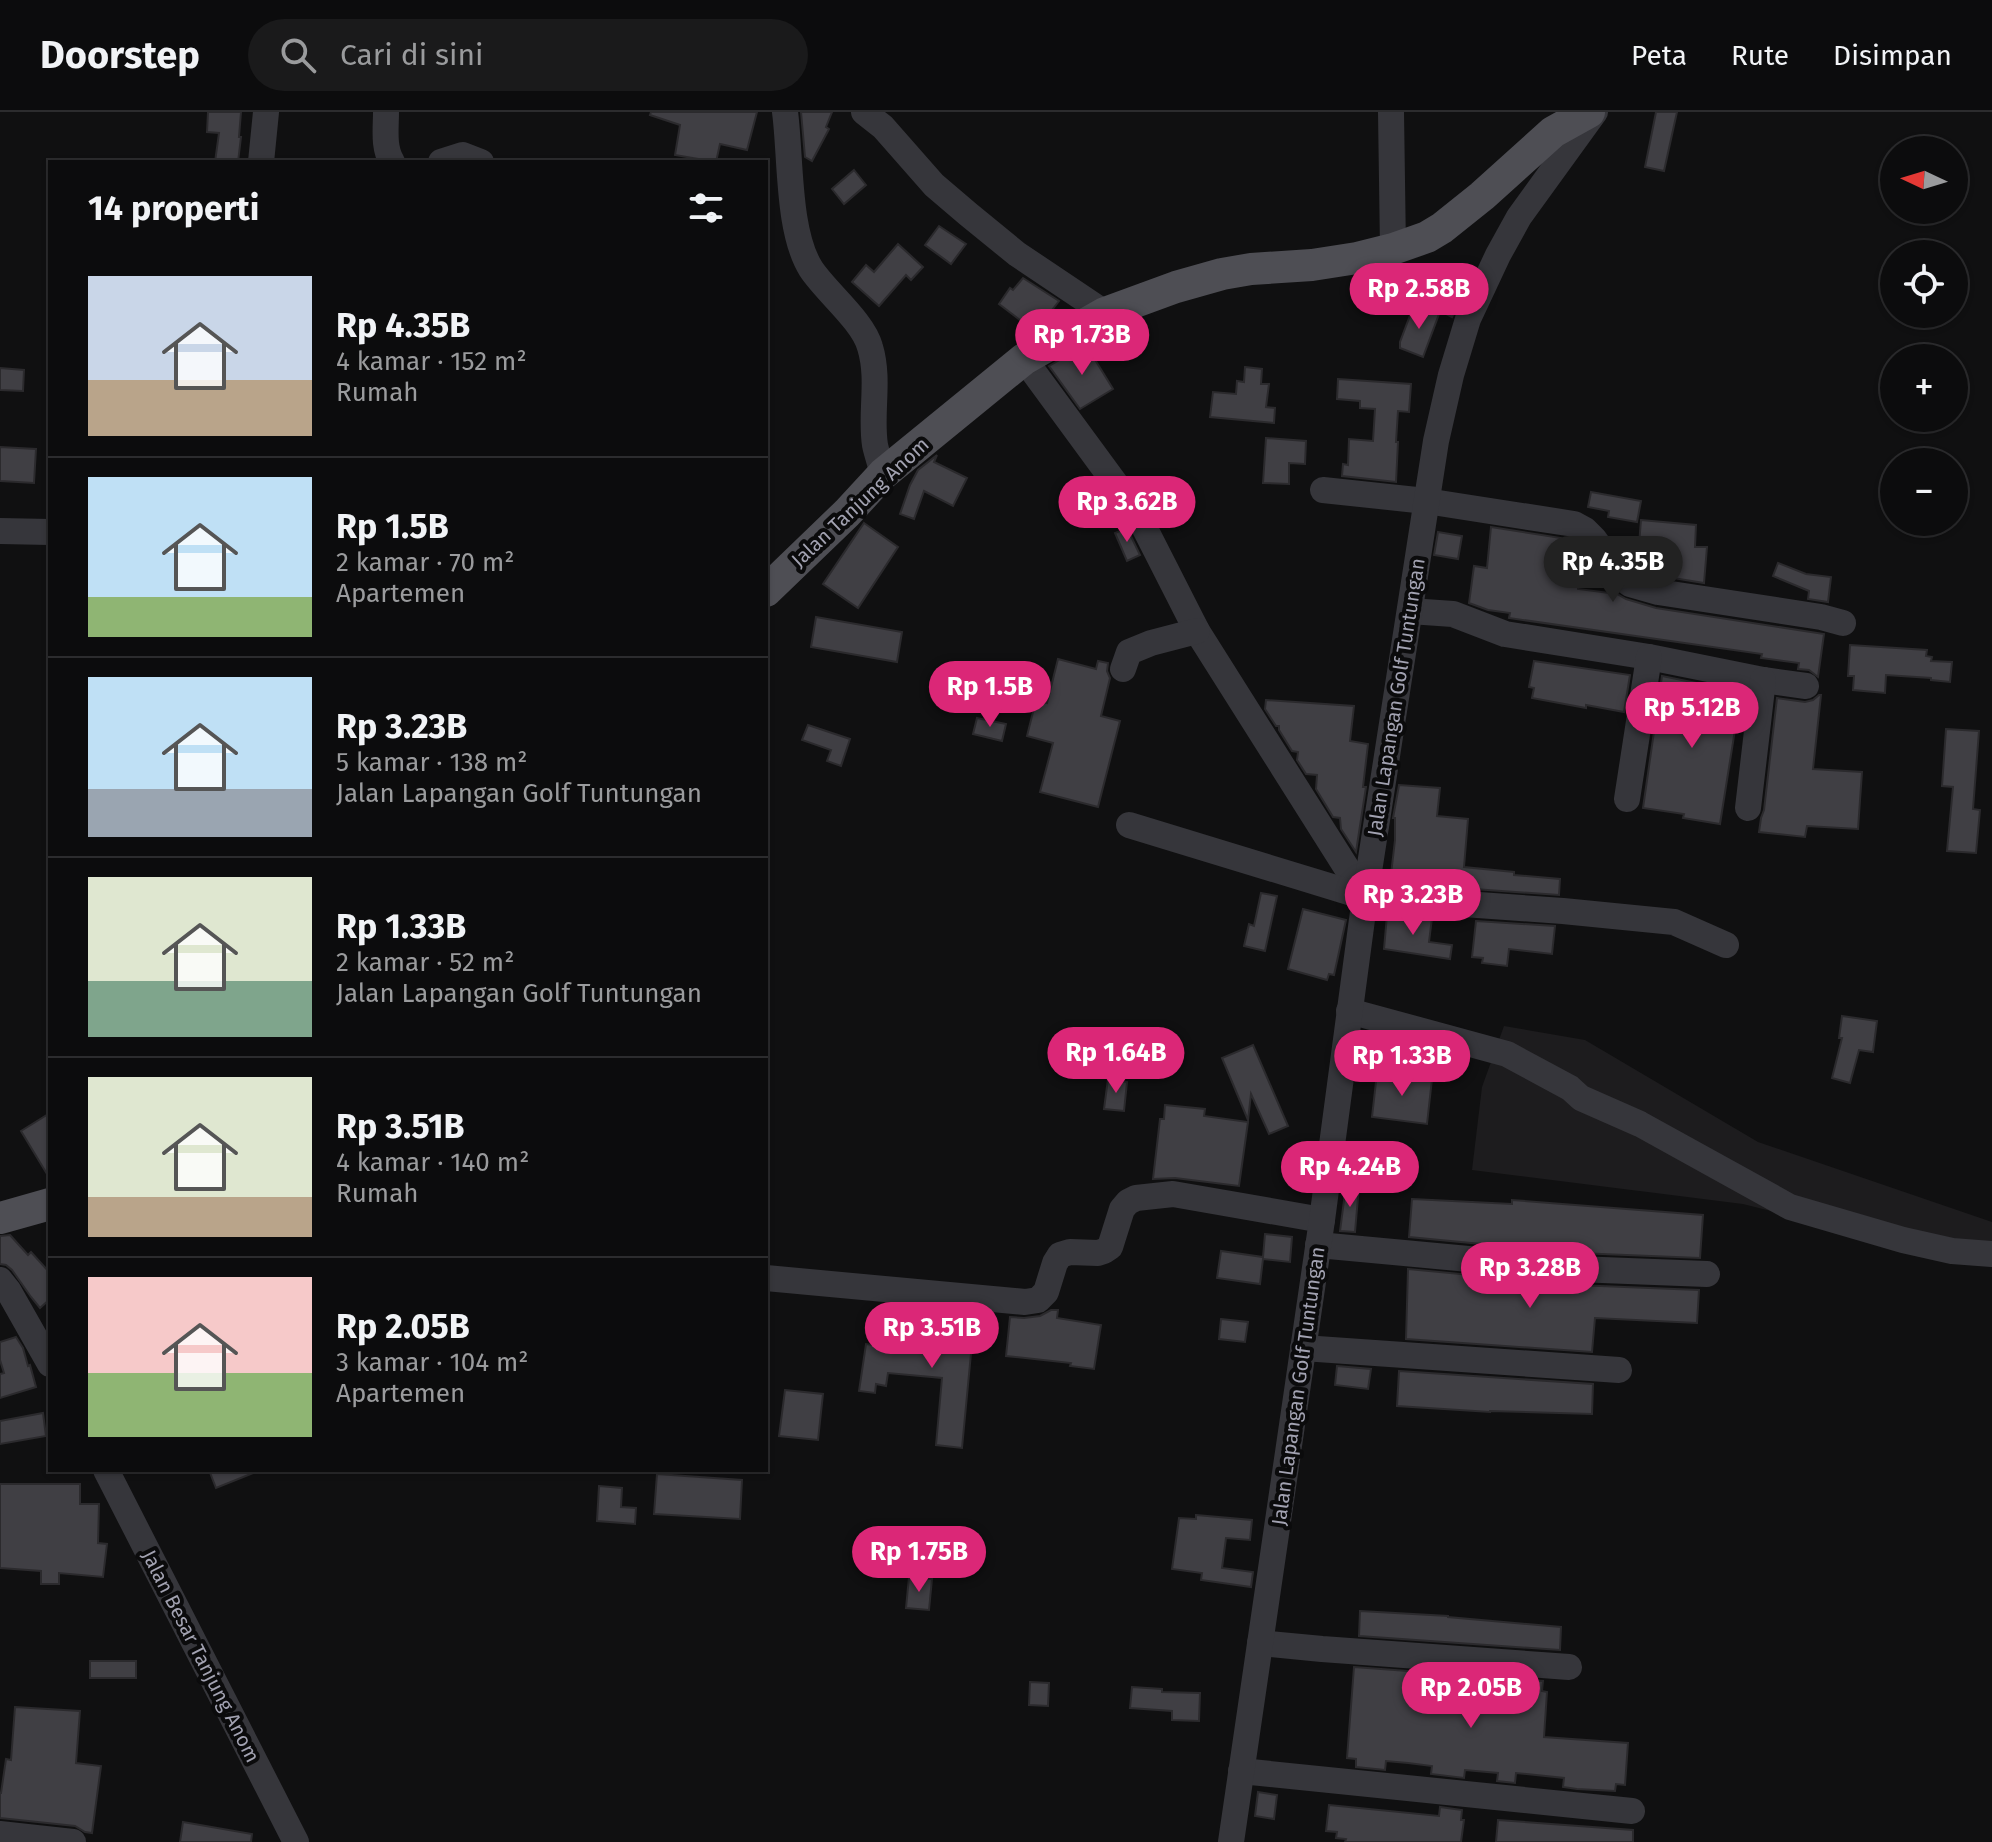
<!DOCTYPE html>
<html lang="id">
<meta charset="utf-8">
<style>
body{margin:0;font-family:"Fira Sans",sans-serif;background:#1a1a1b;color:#f1f3f6;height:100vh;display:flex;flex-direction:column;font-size:30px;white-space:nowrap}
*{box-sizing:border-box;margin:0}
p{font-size:26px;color:#9a9b9d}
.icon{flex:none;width:44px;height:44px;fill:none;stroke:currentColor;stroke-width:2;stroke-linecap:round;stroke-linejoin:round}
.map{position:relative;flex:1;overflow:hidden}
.side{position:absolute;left:48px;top:48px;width:720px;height:1312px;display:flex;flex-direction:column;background:#0c0c0d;border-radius:0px;box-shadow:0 2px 6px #0004,0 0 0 2px #2c2c2e}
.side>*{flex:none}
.needle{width:52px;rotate:274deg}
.controls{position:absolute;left:1880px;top:24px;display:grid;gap:16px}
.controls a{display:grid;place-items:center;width:88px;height:88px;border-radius:50%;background:#0c0c0d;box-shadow:0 2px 6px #0004,0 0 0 2px #2c2c2e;font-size:40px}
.price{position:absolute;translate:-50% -68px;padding:0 18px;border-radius:28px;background:#db2777;color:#fff;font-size:26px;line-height:52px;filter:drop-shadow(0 2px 4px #0008)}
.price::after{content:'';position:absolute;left:50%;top:48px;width:24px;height:18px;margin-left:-12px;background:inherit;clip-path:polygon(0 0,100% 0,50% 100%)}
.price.active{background:#222;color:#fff}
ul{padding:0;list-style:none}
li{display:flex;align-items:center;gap:24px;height:200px;padding:0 40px}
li+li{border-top:2px solid #2c2c2e}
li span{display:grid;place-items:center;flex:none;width:224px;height:160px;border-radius:0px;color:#555}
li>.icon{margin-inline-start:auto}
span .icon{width:96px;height:96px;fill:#fffc;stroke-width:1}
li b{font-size:34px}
h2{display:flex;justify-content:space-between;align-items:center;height:96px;padding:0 40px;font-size:34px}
header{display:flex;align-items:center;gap:48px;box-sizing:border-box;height:112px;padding:0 40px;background:#0c0c0d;border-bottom:2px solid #2c2c2e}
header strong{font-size:38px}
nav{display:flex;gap:44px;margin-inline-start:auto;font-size:28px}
.search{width:560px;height:72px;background:#1a1a1b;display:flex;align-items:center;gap:20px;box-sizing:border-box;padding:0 28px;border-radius:44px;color:#9a9b9d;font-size:30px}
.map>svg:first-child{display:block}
.built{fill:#1d1c1e}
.building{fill:#403f44;stroke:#2b2a2d;stroke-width:2}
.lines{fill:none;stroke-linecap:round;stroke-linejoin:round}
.minor{stroke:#36363b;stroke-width:26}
.major{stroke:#4e4e54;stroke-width:32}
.labels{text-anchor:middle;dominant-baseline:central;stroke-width:8;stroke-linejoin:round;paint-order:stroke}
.street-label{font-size:20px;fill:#a2a2b1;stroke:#0b0b0c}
</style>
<header>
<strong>Doorstep</strong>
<div class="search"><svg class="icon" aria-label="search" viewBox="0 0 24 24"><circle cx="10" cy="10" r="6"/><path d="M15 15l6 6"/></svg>Cari di sini</div>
<nav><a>Peta</a><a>Rute</a><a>Disimpan</a></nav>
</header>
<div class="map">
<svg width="1992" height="1730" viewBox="0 0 1992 1730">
<rect width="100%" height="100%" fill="#101011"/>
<path class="built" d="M 1504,914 L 1585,928 L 1758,1030 L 1992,1110 L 1992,1155 L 1743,1092 L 1472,1058 L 1482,975 Z"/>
<g class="building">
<path d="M 208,0 L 241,0 L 239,25 L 241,25 L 238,50 L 215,50 L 219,21 L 207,20 Z"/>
<path d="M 651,0 L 757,0 L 747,38 L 720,32 L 716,50 L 675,43 L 680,13 L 650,3 Z"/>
<path d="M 801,0 L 832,0 L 826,15 L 829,17 L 812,49 L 805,45 Z"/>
<path d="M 1656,0 L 1677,0 L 1664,59 L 1645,55 Z"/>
<path d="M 854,58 L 866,73 L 844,92 L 832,77 Z"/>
<path d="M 939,114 L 966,132 L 951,152 L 925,133 Z"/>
<path d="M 898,132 L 923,155 L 911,168 L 906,163 L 879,194 L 852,170 L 866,153 L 874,160 Z"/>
<path d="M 1023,166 L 1059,189 L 1049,202 L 1046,200 L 1033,218 L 999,192 L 1010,176 L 1013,178 Z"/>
<path d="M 1458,177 L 1463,180 L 1452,205 L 1437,197 L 1443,184 L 1452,189 Z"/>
<path d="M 1414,193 L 1439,202 L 1423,245 L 1400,236 L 1400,230 Z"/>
<path d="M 1086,233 L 1113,277 L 1080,297 L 1049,254 Z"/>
<path d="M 1245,255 L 1262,257 L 1261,272 L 1269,272 L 1266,295 L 1275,296 L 1274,311 L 1210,305 L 1213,280 L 1236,282 L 1237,269 L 1244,270 Z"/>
<path d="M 0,256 L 24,258 L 23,279 L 0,278 Z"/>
<path d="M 1338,267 L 1411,272 L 1409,300 L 1398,299 L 1396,330 L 1398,330 L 1396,370 L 1342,364 L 1343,352 L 1348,353 L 1349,327 L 1373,329 L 1375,297 L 1360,296 L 1360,289 L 1337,287 Z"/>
<path d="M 1266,326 L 1306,329 L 1305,352 L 1289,351 L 1289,372 L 1263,371 Z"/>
<path d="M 0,335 L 36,337 L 34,371 L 0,369 Z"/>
<path d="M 937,343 L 934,350 L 967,366 L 953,394 L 924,379 L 914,407 L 900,402 L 910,373 L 918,358 Z"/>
<path d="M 1591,380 L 1641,389 L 1637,410 L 1608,405 L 1609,399 L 1588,395 Z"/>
<path d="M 1641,408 L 1696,413 L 1695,435 L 1707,435 L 1704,471 L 1661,464 L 1637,457 Z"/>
<path d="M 864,411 L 898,435 L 858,496 L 823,472 Z"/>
<path d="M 1491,415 L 1561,426 L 1559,444 L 1580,446 L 1578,477 L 1617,482 L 1626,487 L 1656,496 L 1824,522 L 1818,565 L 1809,558 L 1798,557 L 1799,551 L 1761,546 L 1762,542 L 1509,506 L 1510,501 L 1488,498 L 1469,491 L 1474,454 L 1487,456 Z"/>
<path d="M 1127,416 L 1140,443 L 1127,449 L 1115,421 Z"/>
<path d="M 1438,420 L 1462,424 L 1458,447 L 1434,443 Z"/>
<path d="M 1778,451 L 1806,462 L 1831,465 L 1828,490 L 1808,487 L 1809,479 L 1773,464 Z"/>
<path d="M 816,505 L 902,520 L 897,550 L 811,535 Z"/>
<path d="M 1850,533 L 1927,538 L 1926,544 L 1932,545 L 1931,549 L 1952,550 L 1950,570 L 1931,568 L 1931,566 L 1886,563 L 1885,581 L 1853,578 L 1854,564 L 1848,564 Z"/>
<path d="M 1058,547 L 1096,557 L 1098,549 L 1108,551 L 1107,559 L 1110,566 L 1101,604 L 1120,609 L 1098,695 L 1040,680 L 1053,631 L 1027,624 L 1036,588 L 1047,591 Z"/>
<path d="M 1534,549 L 1630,563 L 1624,600 L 1586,593 L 1586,596 L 1532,586 L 1534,576 L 1529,575 Z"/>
<path d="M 1662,564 L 1741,580 L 1720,712 L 1683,706 L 1684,702 L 1643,696 Z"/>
<path d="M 1819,583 L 1821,583 L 1813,657 L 1862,660 L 1858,717 L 1807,714 L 1805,725 L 1759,720 L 1761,706 L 1764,698 L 1777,586 L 1805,590 L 1813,588 Z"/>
<path d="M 1266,588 L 1354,594 L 1350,629 L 1368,632 L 1363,675 L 1366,675 L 1356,740 L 1341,717 L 1340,706 L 1333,705 L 1316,677 L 1317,663 L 1306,662 L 1297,648 L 1298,640 L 1292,639 L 1279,618 L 1279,614 L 1276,614 L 1265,597 Z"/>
<path d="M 977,606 L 1006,612 L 1002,629 L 973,622 Z"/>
<path d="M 808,613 L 850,627 L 841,654 L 827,649 L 831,638 L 802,628 Z"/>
<path d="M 1946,617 L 1979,619 L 1973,697 L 1980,698 L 1976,741 L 1947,739 L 1953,675 L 1942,674 Z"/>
<path d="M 1399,673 L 1440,676 L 1437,704 L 1468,707 L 1464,755 L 1514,760 L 1514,763 L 1560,767 L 1559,783 L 1390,771 L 1395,728 L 1395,706 L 1393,706 Z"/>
<path d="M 1261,781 L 1277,784 L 1265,839 L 1244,834 L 1249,812 L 1254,814 Z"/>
<path d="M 1303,797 L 1346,808 L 1334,863 L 1329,862 L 1327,868 L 1288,857 Z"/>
<path d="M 1387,803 L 1432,806 L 1429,830 L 1452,833 L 1450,847 L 1384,837 Z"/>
<path d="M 1476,809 L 1555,814 L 1552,842 L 1509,837 L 1507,854 L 1482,851 L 1483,846 L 1472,845 Z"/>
<path d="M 1842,904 L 1877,909 L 1873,940 L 1859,938 L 1850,971 L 1832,966 L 1842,926 L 1839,926 Z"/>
<path d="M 1253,933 L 1288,1014 L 1269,1022 L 1251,982 L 1248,1008 L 1222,946 Z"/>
<path d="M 1377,961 L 1432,967 L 1427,1012 L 1372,1005 Z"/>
<path d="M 1108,967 L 1127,970 L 1124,999 L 1104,997 Z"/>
<path d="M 1165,993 L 1205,997 L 1204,1004 L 1248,1010 L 1239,1074 L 1175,1066 L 1153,1067 L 1160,1007 L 1164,1007 Z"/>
<path d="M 50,1001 L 50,1067 L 21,1019 Z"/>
<path d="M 1346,1073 L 1359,1074 L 1355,1120 L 1340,1119 Z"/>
<path d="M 1412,1087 L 1512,1092 L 1512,1088 L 1703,1103 L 1700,1146 L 1577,1141 L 1409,1125 Z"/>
<path d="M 1265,1122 L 1292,1125 L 1290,1150 L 1263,1147 L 1260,1172 L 1217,1166 L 1221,1139 L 1263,1145 Z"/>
<path d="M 10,1123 L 28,1143 L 31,1140 L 50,1161 L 50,1187 L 40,1196 L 31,1185 L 12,1158 L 6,1153 L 0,1152 L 0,1124 Z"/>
<path d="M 1408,1157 L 1575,1173 L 1699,1178 L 1697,1211 L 1595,1206 L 1592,1240 L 1406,1227 Z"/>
<path d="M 1051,1198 L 1058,1198 L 1057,1206 L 1101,1213 L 1094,1257 L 1070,1254 L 1071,1251 L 1006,1244 L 1010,1205 L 1024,1206 L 1040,1204 Z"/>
<path d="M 933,1201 L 976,1203 L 974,1231 L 972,1231 L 962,1336 L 936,1333 L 942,1266 L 888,1261 L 886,1274 L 876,1272 L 875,1281 L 859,1279 L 866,1232 L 931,1240 Z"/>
<path d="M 1221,1207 L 1248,1210 L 1245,1230 L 1219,1227 Z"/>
<path d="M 16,1225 L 23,1236 L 28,1254 L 30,1253 L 36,1275 L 0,1286 L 0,1262 L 4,1261 L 0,1248 L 0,1230 Z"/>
<path d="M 1337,1254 L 1371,1257 L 1368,1277 L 1335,1273 Z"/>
<path d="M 1399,1259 L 1593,1272 L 1592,1302 L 1490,1299 L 1490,1300 L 1397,1294 Z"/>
<path d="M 785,1278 L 823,1282 L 818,1328 L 779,1324 Z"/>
<path d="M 43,1301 L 46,1324 L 0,1332 L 0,1309 Z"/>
<path d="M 209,1358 L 258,1358 L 258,1359 L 216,1376 Z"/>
<path d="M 657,1362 L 742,1368 L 740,1407 L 654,1402 Z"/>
<path d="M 0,1372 L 80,1372 L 80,1392 L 99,1392 L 98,1431 L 107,1432 L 103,1465 L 59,1461 L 59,1472 L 41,1472 L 41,1459 L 0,1456 Z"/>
<path d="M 599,1374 L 622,1376 L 621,1395 L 636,1396 L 635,1412 L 597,1409 Z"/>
<path d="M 1196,1403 L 1252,1408 L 1250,1428 L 1226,1426 L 1222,1456 L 1253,1460 L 1251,1475 L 1201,1468 L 1202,1461 L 1172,1457 L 1179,1406 L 1196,1407 Z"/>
<path d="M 909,1465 L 932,1467 L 929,1498 L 906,1496 Z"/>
<path d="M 1360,1499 L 1448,1504 L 1448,1505 L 1561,1515 L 1560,1538 L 1359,1524 Z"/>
<rect x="90" y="1549" width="46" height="17"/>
<path d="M 1354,1555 L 1543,1569 L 1542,1579 L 1547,1580 L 1544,1625 L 1628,1631 L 1625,1673 L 1616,1672 L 1615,1679 L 1577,1677 L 1563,1675 L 1564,1666 L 1516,1661 L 1515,1671 L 1497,1669 L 1498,1661 L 1465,1658 L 1464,1666 L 1431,1662 L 1432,1654 L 1408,1651 L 1386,1649 L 1385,1658 L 1356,1655 L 1356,1647 L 1347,1646 Z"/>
<path d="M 1030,1570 L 1049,1571 L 1048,1594 L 1029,1593 Z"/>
<path d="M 1132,1575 L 1162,1577 L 1162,1580 L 1200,1581 L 1199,1609 L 1172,1608 L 1172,1599 L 1130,1596 Z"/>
<path d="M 15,1595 L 80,1599 L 76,1651 L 101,1654 L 92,1721 L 85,1720 L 75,1714 L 0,1706 L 0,1681 L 1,1681 L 6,1647 L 11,1648 Z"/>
<path d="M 1258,1680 L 1277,1683 L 1274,1707 L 1255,1704 Z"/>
<path d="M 1329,1693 L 1439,1704 L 1440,1695 L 1462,1698 L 1461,1708 L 1464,1708 L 1461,1730 L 1345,1730 L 1346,1727 L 1336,1726 L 1337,1720 L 1326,1719 Z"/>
<path d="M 1498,1708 L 1633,1718 L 1633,1730 L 1496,1730 Z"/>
<path d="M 183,1710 L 252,1722 L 251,1730 L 180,1730 Z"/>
</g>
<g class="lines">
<g class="minor">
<path d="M 386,0 C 386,17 383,35 392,50"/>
<path d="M 785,0 C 791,44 787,119 811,157 C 826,180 863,209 870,235 C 880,268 870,301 875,333 C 877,343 881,353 883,362"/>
<path d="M 864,0 L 883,15 L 934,73 L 968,102 L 1017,142 L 1105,201"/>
<path d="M 1391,0 L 1393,137"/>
<path d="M 261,50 L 266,0"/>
<path d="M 441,50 L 463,43 L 481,50"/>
<path d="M 1024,247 L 1137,401 L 1197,519 L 1365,785"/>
<path d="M 1323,378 L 1426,389 L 1574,412 L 1585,418 L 1594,427 L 1623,467 L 1630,472 L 1658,480 L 1821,505 L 1843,511"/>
<path d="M 0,419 L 50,420"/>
<path d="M 1410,499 L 1453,502 L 1505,522 L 1649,545 L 1763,568 L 1806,574"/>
<path d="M 1123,557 L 1129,540 L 1151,531 L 1197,519"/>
<path d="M 1627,687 L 1649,545"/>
<path d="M 1748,696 L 1763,568"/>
<path d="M 1129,713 L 1365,785 L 1563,799 L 1674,810 L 1726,833"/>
<path d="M 1349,899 L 1507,942 L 1570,976 L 1581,986 L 1640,1012 L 1790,1095 L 1903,1128 L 1952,1139 L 1992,1142"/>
<path d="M 1318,1133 L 1576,1157 L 1707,1162"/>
<path d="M 766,1166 L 1025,1190 L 1038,1188 L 1046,1180 L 1055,1151 L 1060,1143 L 1070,1140 L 1098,1141 L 1104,1139 L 1110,1135 L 1122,1097 L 1128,1090 L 1136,1086 L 1173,1082 L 1322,1108"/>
<path d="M 0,1168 L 8,1178 L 50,1252"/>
<path d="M 1303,1236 L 1619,1258"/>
<path d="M 106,1358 L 296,1730"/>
<path d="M 1260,1531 L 1322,1537 L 1569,1555"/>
<path d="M 1241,1659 L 1632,1699"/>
<path d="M 0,1722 L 73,1730"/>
<path d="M 1231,1730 L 1322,1108 L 1365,785 L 1436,329 L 1451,263 L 1468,207 L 1498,143 L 1519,105 L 1595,0"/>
</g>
<g class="major">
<path d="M 766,479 L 847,401 L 883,362 L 1024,247 L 1105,201 L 1176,175 L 1222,162 L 1251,157 L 1312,153 L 1357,146 L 1393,137 L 1427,125 L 1442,116 L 1482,84 L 1553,20 L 1589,0"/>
<path d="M 0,1106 L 50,1092"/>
</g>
</g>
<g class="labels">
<g class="street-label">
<text transform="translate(860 390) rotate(-43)">Jalan Tanjung Anom</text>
<text transform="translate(1396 585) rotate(-81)">Jalan Lapangan Golf Tuntungan</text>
<text transform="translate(1298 1274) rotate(-82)">Jalan Lapangan Golf Tuntungan</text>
<text transform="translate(201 1544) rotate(63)">Jalan Besar Tanjung Anom</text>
</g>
</g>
</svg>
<div class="controls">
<a><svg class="needle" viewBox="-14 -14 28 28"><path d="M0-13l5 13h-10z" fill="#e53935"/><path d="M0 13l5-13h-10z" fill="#9a9b9d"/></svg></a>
<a><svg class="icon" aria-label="locate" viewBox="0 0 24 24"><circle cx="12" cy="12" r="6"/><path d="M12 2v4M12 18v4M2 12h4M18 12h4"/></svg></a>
<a>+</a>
<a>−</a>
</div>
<b class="price" style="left:1419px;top:219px">Rp 2.58B</b>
<b class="price" style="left:1082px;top:265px">Rp 1.73B</b>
<b class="price" style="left:1127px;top:432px">Rp 3.62B</b>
<b class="price active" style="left:1613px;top:492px">Rp 4.35B</b>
<b class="price" style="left:990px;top:617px">Rp 1.5B</b>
<b class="price" style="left:1692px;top:638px">Rp 5.12B</b>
<b class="price" style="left:1413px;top:825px">Rp 3.23B</b>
<b class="price" style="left:1116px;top:983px">Rp 1.64B</b>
<b class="price" style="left:1402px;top:986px">Rp 1.33B</b>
<b class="price" style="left:1350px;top:1097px">Rp 4.24B</b>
<b class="price" style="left:1530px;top:1198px">Rp 3.28B</b>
<b class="price" style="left:932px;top:1258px">Rp 3.51B</b>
<b class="price" style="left:919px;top:1482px">Rp 1.75B</b>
<b class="price" style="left:1471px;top:1618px">Rp 2.05B</b>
<section class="side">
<h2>14 properti<svg class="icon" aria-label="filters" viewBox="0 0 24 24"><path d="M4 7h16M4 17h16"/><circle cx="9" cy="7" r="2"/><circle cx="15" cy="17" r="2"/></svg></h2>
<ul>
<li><span style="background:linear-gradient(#c9d6e8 65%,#b9a48a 0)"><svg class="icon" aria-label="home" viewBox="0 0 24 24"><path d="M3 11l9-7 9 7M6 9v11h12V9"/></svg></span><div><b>Rp 4.35B</b><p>4 kamar · 152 m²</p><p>Rumah</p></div></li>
<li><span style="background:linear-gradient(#bfe0f5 75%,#8fb573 0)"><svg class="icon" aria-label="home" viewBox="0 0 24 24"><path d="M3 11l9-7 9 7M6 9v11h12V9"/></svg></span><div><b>Rp 1.5B</b><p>2 kamar · 70 m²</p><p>Apartemen</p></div></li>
<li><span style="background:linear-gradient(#bfe0f5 70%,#9aa5b1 0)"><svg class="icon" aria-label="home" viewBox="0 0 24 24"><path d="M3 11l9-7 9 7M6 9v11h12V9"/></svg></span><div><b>Rp 3.23B</b><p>5 kamar · 138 m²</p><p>Jalan Lapangan Golf Tuntungan</p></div></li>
<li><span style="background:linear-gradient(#dfe7d0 65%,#7fa58c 0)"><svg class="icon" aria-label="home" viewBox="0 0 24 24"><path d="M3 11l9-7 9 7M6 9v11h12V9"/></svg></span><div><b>Rp 1.33B</b><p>2 kamar · 52 m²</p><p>Jalan Lapangan Golf Tuntungan</p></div></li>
<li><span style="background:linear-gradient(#dfe7d0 75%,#b9a48a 0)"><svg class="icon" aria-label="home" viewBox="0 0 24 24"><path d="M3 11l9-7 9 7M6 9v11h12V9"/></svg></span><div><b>Rp 3.51B</b><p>4 kamar · 140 m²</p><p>Rumah</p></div></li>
<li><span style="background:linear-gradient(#f6c9c9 60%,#8fb573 0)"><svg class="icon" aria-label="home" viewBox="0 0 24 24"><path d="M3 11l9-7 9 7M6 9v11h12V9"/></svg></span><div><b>Rp 2.05B</b><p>3 kamar · 104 m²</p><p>Apartemen</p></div></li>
</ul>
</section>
</div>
